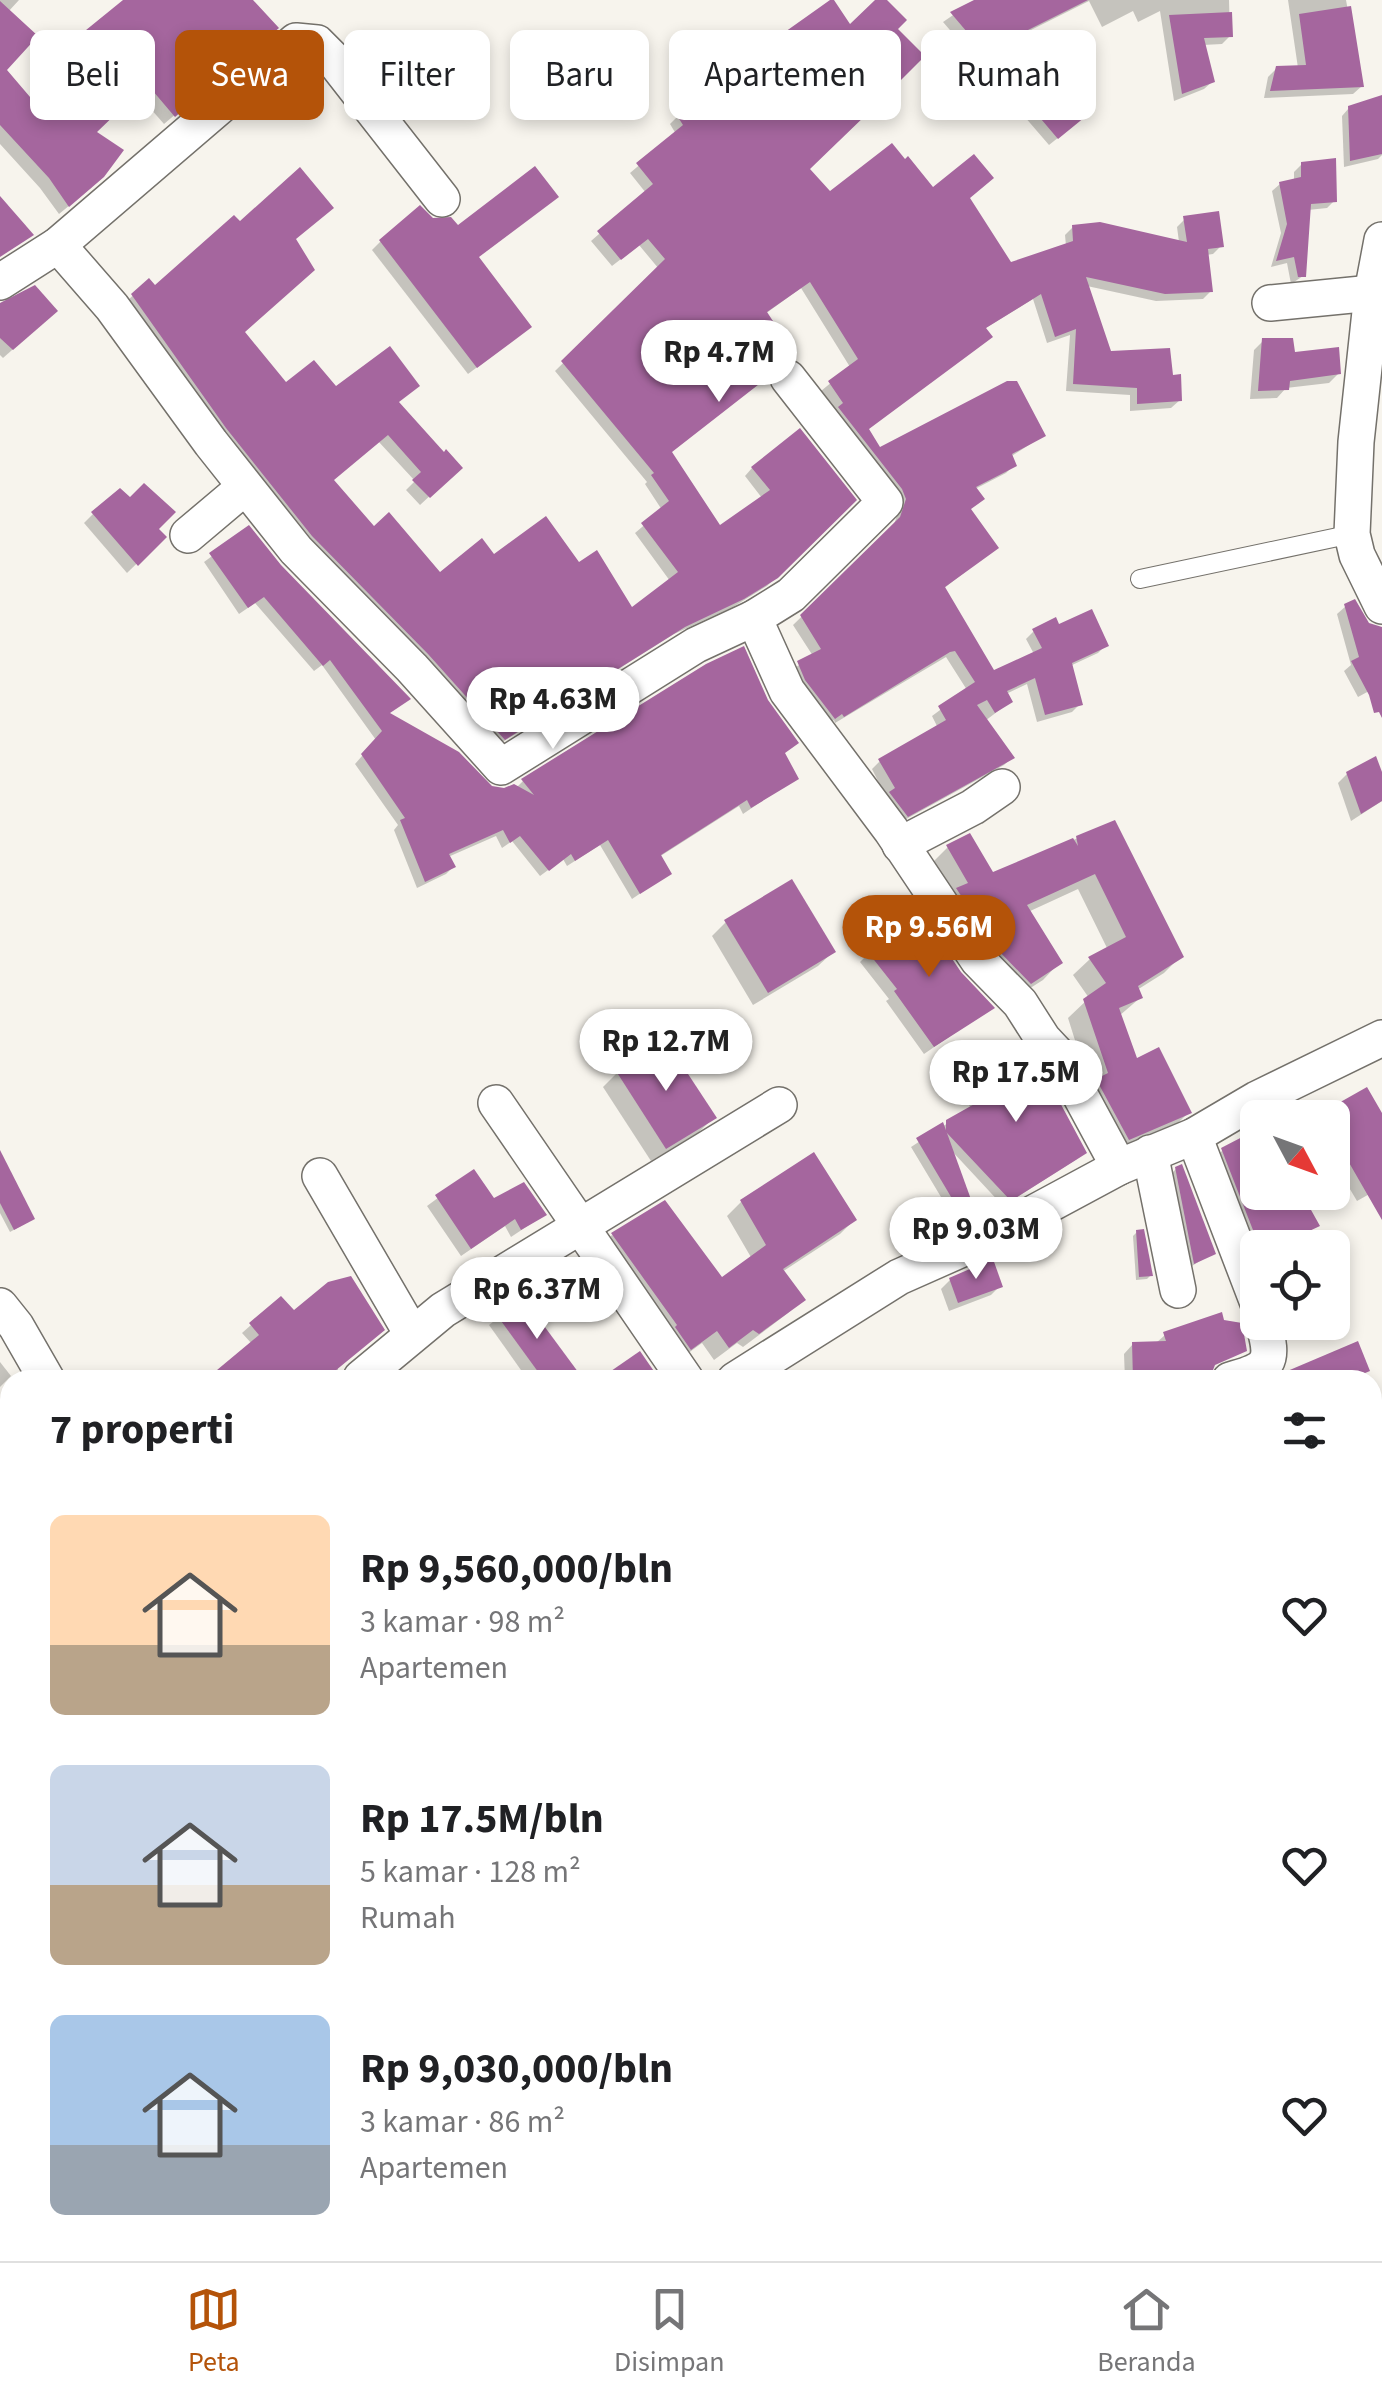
<!DOCTYPE html>
<html lang="id">
<meta charset="utf-8">
<style>
body{margin:0;font-family:"Source Sans 3",sans-serif;background:#f6f6f6;color:#202124;height:100vh;display:flex;flex-direction:column;font-size:38px;white-space:nowrap}
*{box-sizing:border-box;margin:0}
p{font-size:32px;color:#757577}
.icon{flex:none;width:55px;height:55px;fill:none;stroke:currentColor;stroke-width:2;stroke-linecap:round;stroke-linejoin:round}
.map{position:relative;flex:1;overflow:hidden}
.drawer{position:absolute;left:0px;top:1370px;width:1382px;height:892px;display:flex;flex-direction:column;background:#fff;border-radius:30px 30px 0 0;box-shadow:0 5px 15px #0003}
.drawer>*{flex:none}
.top-card{position:absolute;left:30px;top:30px;width:1322px;height:90px;display:flex;gap:20px}
.needle{width:65px;rotate:131deg}
.tools{position:absolute;left:1240px;top:1100px;display:grid;gap:20px}
.tools a{display:grid;place-items:center;width:110px;height:110px;border-radius:15px;background:#fff;box-shadow:0 5px 15px #0003;font-size:50px}
.price{position:absolute;translate:-50% -85px;padding:0 22px;border-radius:35px;background:#fff;color:#222;font-size:32px;line-height:65px;filter:drop-shadow(0 2px 5px #0008)}
.price::after{content:'';position:absolute;left:50%;top:60px;width:30px;height:22px;margin-left:-15px;background:inherit;clip-path:polygon(0 0,100% 0,50% 100%)}
.price.active{background:#b45309;color:#fff}
ul{padding:0;list-style:none}
li{display:flex;align-items:center;gap:30px;height:250px;padding:0 50px}
li span{display:grid;place-items:center;flex:none;width:280px;height:200px;border-radius:15px;color:#555}
li>.icon{margin-inline-start:auto}
span .icon{width:120px;height:120px;fill:#fffc;stroke-width:1}
li b{font-size:42px}
h2{display:flex;justify-content:space-between;align-items:center;height:120px;padding:0 50px;font-size:42px}
.chip{padding:0 35px;border-radius:15px;background:#fff;box-shadow:0 5px 15px #0003;font-size:35px;line-height:90px}
.chip.active{background:#b45309;color:#fff}
.tabs{display:flex;justify-content:space-around;align-items:center;height:140px;border-top:2px solid #e0e0e0;background:#fff;font-size:28px;color:#757577}
.tabs a{display:grid;justify-items:center;gap:5px}
.tabs .active{color:#b45309}
.map>svg:first-child{display:block}
.shadow{fill:#0003}
.building{fill:#a5669e}
.lines{fill:none;stroke-linecap:round;stroke-linejoin:round}
.lane-casing{stroke:#74716b;stroke-width:20}
.street-casing{stroke:#74716b;stroke-width:38}
.lane{stroke:#fff;stroke-width:18}
.street{stroke:#fff;stroke-width:35}
</style>
<div class="map">
<svg width="1382" height="2261" viewBox="0 0 1382 2261">
<rect width="100%" height="100%" fill="#f7f4ed"/>
<g class="shadow">
<path d="M 0,0 L 19,0 L 8,12 L 3,70 L 36,108 L 83,67 L 67,50 L 100,19 L 127,0 L 231,0 L 266,37 L 164,124 L 136,92 L 93,132 L 92,187 L 59,214 L 40,188 L 0,144 Z"/>
<path d="M 878,0 L 884,0 L 895,29 L 922,56 L 807,169 L 829,195 L 932,191 L 967,198 L 1010,266 L 1066,246 L 1065,235 L 1073,227 L 1179,242 L 1177,227 L 1185,219 L 1221,246 L 1213,254 L 1206,255 L 1211,291 L 1203,299 L 1156,301 L 1087,286 L 1109,354 L 1170,378 L 1180,400 L 1171,408 L 1130,411 L 1130,395 L 1066,391 L 1070,335 L 1047,343 L 1033,299 L 984,329 L 867,430 L 880,450 L 1043,436 L 1010,457 L 1014,465 L 1006,473 L 975,489 L 969,510 L 996,548 L 943,589 L 993,673 L 1034,654 L 1026,639 L 1034,631 L 1058,627 L 1106,645 L 1098,653 L 1070,666 L 1080,704 L 1072,712 L 1037,722 L 1027,684 L 1006,694 L 1010,702 L 985,721 L 1012,758 L 1004,765 L 899,823 L 872,769 L 880,761 L 938,728 L 932,716 L 967,690 L 946,657 L 835,723 L 834,720 L 826,726 L 790,671 L 813,656 L 793,625 L 893,528 L 899,509 L 821,391 L 850,367 L 801,288 L 765,314 L 793,356 L 785,363 L 766,368 L 670,452 L 720,528 L 762,498 L 745,476 L 752,468 L 853,500 L 767,586 L 733,607 L 674,634 L 496,746 L 304,544 L 125,303 L 148,281 L 155,289 L 240,225 L 294,240 L 242,332 L 286,386 L 335,389 L 397,403 L 443,455 L 460,468 L 420,505 L 406,490 L 415,481 L 378,441 L 331,481 L 373,530 L 440,575 L 494,557 L 578,565 L 631,610 L 670,581 L 635,533 L 662,510 L 645,484 L 647,482 L 555,371 L 659,269 L 639,245 L 612,266 L 591,241 L 646,193 L 630,173 L 676,134 L 670,124 L 678,116 L 732,108 L 771,82 L 754,58 L 762,50 L 850,28 Z"/>
<path d="M 975,0 L 1229,0 L 1230,36 L 1222,44 L 1203,45 L 1213,81 L 1204,89 L 1174,101 L 1160,11 L 1138,22 L 1133,11 L 1102,27 L 1089,1 L 1027,32 L 1074,125 L 1049,145 L 943,22 Z"/>
<path d="M 1288,0 L 1346,0 L 1362,86 L 1353,94 L 1264,98 L 1268,77 L 1277,68 L 1298,68 Z"/>
<path d="M 1382,98 L 1382,155 L 1378,159 L 1344,167 L 1342,116 L 1349,108 Z"/>
<path d="M 1302,164 L 1334,201 L 1327,208 L 1308,210 L 1303,276 L 1291,284 L 1287,263 L 1271,267 L 1281,233 L 1272,191 L 1280,184 L 1294,181 L 1294,172 Z"/>
<path d="M 432,221 L 477,258 L 520,335 L 468,374 L 372,250 L 380,242 Z"/>
<path d="M 0,305 L 46,320 L 3,358 L 0,355 Z"/>
<path d="M 1263,341 L 1293,355 L 1338,374 L 1329,383 L 1286,388 L 1277,398 L 1250,399 L 1254,350 Z"/>
<path d="M 93,514 L 156,529 L 164,537 L 127,573 L 84,523 Z"/>
<path d="M 249,529 L 388,714 L 493,789 L 516,788 L 523,781 L 783,754 L 796,778 L 743,814 L 739,806 L 659,857 L 669,874 L 632,899 L 600,845 L 567,866 L 563,859 L 540,876 L 512,841 L 502,848 L 496,836 L 448,857 L 453,867 L 446,874 L 417,888 L 394,830 L 398,825 L 355,764 L 376,740 L 322,665 L 314,671 L 255,603 L 239,614 L 204,562 Z"/>
<path d="M 1346,606 L 1368,625 L 1382,629 L 1382,684 L 1358,697 L 1344,671 L 1351,665 L 1337,614 Z"/>
<path d="M 1347,774 L 1382,779 L 1382,801 L 1351,821 L 1338,783 Z"/>
<path d="M 1078,838 L 1181,956 L 1164,973 L 1137,990 L 1140,998 L 1119,1016 L 1136,1062 L 1189,1112 L 1172,1129 L 1111,1155 L 1068,1018 L 1089,998 L 1073,975 L 1090,959 L 1108,950 L 1078,889 L 1028,912 L 1059,963 L 1043,980 L 1013,999 L 931,864 L 948,847 L 992,875 Z"/>
<path d="M 726,922 L 833,952 L 818,966 L 753,1005 L 712,936 Z"/>
<path d="M 869,953 L 959,974 L 991,1008 L 924,1054 L 886,1001 L 889,999 L 860,962 Z"/>
<path d="M 617,1073 L 713,1118 L 699,1132 L 651,1161 L 603,1087 Z"/>
<path d="M 967,1085 L 1077,1159 L 1003,1206 L 950,1149 L 974,1216 L 959,1227 L 911,1147 L 971,1108 L 960,1092 Z"/>
<path d="M 1366,1090 L 1382,1118 L 1382,1187 L 1357,1201 L 1332,1159 L 1332,1118 L 1319,1118 Z"/>
<path d="M 1258,1138 L 1258,1192 L 1302,1192 L 1317,1225 L 1297,1240 L 1301,1248 L 1258,1248 L 1258,1272 L 1213,1160 L 1223,1150 Z"/>
<path d="M 1176,1169 L 1213,1253 L 1187,1269 L 1168,1177 Z"/>
<path d="M 473,1172 L 494,1202 L 544,1215 L 511,1237 L 505,1226 L 461,1256 L 427,1206 Z"/>
<path d="M 0,1189 L 28,1222 L 10,1232 L 0,1213 Z"/>
<path d="M 741,1202 L 854,1220 L 840,1234 L 782,1272 L 802,1299 L 788,1313 L 743,1347 L 737,1343 L 714,1360 L 702,1343 L 676,1362 L 598,1249 L 612,1235 L 722,1281 L 752,1259 L 727,1216 Z"/>
<path d="M 1137,1232 L 1151,1275 L 1147,1279 L 1136,1280 L 1133,1236 Z"/>
<path d="M 950,1280 L 1000,1286 L 991,1295 L 949,1311 L 941,1289 Z"/>
<path d="M 522,1299 L 558,1369 L 544,1380 L 528,1380 L 489,1325 Z"/>
<path d="M 1222,1322 L 1182,1380 L 1125,1380 L 1124,1354 L 1133,1344 L 1156,1343 L 1165,1335 Z"/>
<path d="M 251,1325 L 338,1367 L 338,1380 L 209,1380 L 252,1344 L 242,1333 Z"/>
<path d="M 0,1362 L 11,1376 L 0,1387 Z"/>
<path d="M 198,1370 L 205,1380 L 184,1380 Z"/>
<path d="M 10,1484 L 10,1548 L 2,1543 L 10,1555 L 10,1637 L 0,1633 L 0,1498 L 4,1497 L 0,1493 Z"/>
<path d="M 10,1678 L 10,1719 L 0,1712 L 0,1680 Z"/>
<path d="M 0,1757 L 10,1759 L 10,1848 L 0,1855 Z"/>
<path d="M 0,1907 L 10,1915 L 10,1949 L 8,1946 L 0,1950 Z"/>
<path d="M 10,2007 L 10,2146 L 0,2135 L 0,2019 Z"/>
<path d="M 0,2181 L 10,2181 L 10,2207 L 0,2214 Z"/>
</g>
<g class="building">
<path d="M 123,0 L 253,0 L 279,28 L 175,117 L 147,84 L 97,132 L 124,150 L 104,177 L 69,207 L 49,178 L 0,125 L 0,1 L 38,36 L 7,70 L 36,104 L 92,57 L 75,39 Z"/>
<path d="M 830,0 L 834,0 L 850,24 L 875,0 L 887,0 L 907,20 L 898,29 L 925,56 L 884,97 L 865,110 L 868,113 L 810,169 L 830,191 L 892,143 L 905,159 L 908,156 L 933,187 L 974,154 L 994,178 L 970,198 L 1011,262 L 1073,241 L 1072,225 L 1100,222 L 1187,242 L 1183,216 L 1219,211 L 1224,247 L 1208,249 L 1213,292 L 1165,294 L 1086,277 L 1111,351 L 1170,348 L 1173,375 L 1181,374 L 1182,401 L 1137,404 L 1137,388 L 1073,384 L 1076,329 L 1055,337 L 1041,294 L 986,328 L 993,337 L 869,429 L 880,447 L 1007,381 L 1017,381 L 1046,436 L 1012,454 L 1017,466 L 976,487 L 985,499 L 971,509 L 999,548 L 945,587 L 994,670 L 1042,648 L 1032,629 L 1056,617 L 1059,624 L 1092,609 L 1109,646 L 1072,663 L 1083,705 L 1045,715 L 1035,678 L 1007,691 L 1013,702 L 995,713 L 987,700 L 977,705 L 1015,758 L 908,817 L 889,792 L 895,788 L 878,759 L 953,716 L 946,720 L 938,706 L 975,682 L 955,651 L 950,652 L 844,717 L 842,714 L 835,719 L 805,680 L 797,661 L 821,649 L 800,615 L 900,517 L 906,499 L 902,489 L 838,407 L 843,403 L 828,381 L 858,359 L 810,282 L 767,312 L 796,356 L 776,361 L 769,369 L 767,378 L 672,452 L 720,525 L 770,490 L 751,467 L 800,428 L 857,500 L 778,578 L 744,599 L 685,627 L 505,740 L 428,654 L 312,536 L 226,428 L 131,294 L 149,278 L 155,285 L 234,215 L 240,221 L 300,167 L 334,208 L 296,239 L 315,270 L 245,332 L 286,382 L 314,360 L 336,386 L 390,346 L 420,386 L 399,402 L 444,452 L 446,449 L 463,468 L 430,498 L 412,480 L 421,472 L 388,435 L 334,480 L 374,526 L 389,512 L 440,572 L 482,538 L 494,554 L 546,516 L 579,562 L 597,550 L 632,607 L 678,572 L 641,523 L 669,501 L 651,475 L 654,473 L 561,361 L 665,259 L 648,239 L 621,260 L 597,231 L 653,184 L 636,163 L 683,125 L 676,114 L 720,85 L 733,105 L 779,74 L 761,49 Z"/>
<path d="M 974,0 L 1088,0 L 1028,30 L 1060,70 L 1052,77 L 1085,117 L 1058,139 L 950,12 Z"/>
<path d="M 1351,6 L 1364,87 L 1270,91 L 1276,66 L 1306,65 L 1299,14 Z"/>
<path d="M 1232,12 L 1233,37 L 1204,38 L 1215,82 L 1182,94 L 1169,15 Z"/>
<path d="M 1382,95 L 1382,154 L 1350,161 L 1348,106 Z"/>
<path d="M 1336,158 L 1337,202 L 1311,204 L 1306,277 L 1298,277 L 1294,257 L 1276,261 L 1287,224 L 1279,182 L 1301,177 L 1301,162 Z"/>
<path d="M 535,166 L 559,197 L 479,257 L 532,327 L 477,368 L 379,240 L 420,205 L 433,218 L 451,217 L 458,225 Z"/>
<path d="M 0,196 L 34,235 L 0,257 Z"/>
<path d="M 35,285 L 58,311 L 13,350 L 0,338 L 0,303 Z"/>
<path d="M 1262,338 L 1293,338 L 1295,352 L 1339,347 L 1341,374 L 1290,381 L 1289,390 L 1258,391 Z"/>
<path d="M 144,483 L 176,512 L 159,529 L 167,537 L 138,566 L 91,512 L 120,488 L 130,497 Z"/>
<path d="M 249,525 L 281,565 L 411,699 L 390,713 L 459,752 L 492,786 L 504,788 L 514,784 L 534,795 L 521,779 L 706,664 L 744,646 L 768,700 L 799,743 L 785,753 L 799,779 L 751,808 L 747,800 L 661,855 L 672,874 L 640,894 L 608,840 L 575,861 L 571,854 L 549,871 L 520,836 L 510,843 L 503,830 L 449,854 L 456,867 L 425,882 L 400,820 L 405,818 L 361,754 L 382,731 L 330,660 L 323,666 L 264,597 L 248,608 L 209,553 Z"/>
<path d="M 1355,599 L 1369,623 L 1382,627 L 1382,718 L 1379,712 L 1374,713 L 1369,695 L 1351,661 L 1359,657 L 1344,604 Z"/>
<path d="M 1376,756 L 1382,772 L 1382,801 L 1361,814 L 1346,772 Z"/>
<path d="M 1115,820 L 1184,957 L 1138,986 L 1143,998 L 1119,1008 L 1137,1058 L 1159,1047 L 1192,1113 L 1129,1140 L 1096,1079 L 1108,1073 L 1083,999 L 1106,983 L 1088,957 L 1126,937 L 1095,874 L 1027,905 L 1063,963 L 1031,984 L 995,947 L 956,888 L 968,883 L 946,845 L 970,833 L 993,872 L 1073,838 L 1078,846 L 1076,836 Z"/>
<path d="M 792,879 L 836,952 L 768,993 L 724,920 Z"/>
<path d="M 919,910 L 961,972 L 995,1008 L 934,1047 L 894,991 L 897,989 L 867,951 Z"/>
<path d="M 665,1039 L 717,1118 L 666,1149 L 616,1071 Z"/>
<path d="M 1021,1044 L 1042,1069 L 1087,1153 L 1011,1201 L 946,1132 L 946,1120 L 978,1102 L 965,1083 Z"/>
<path d="M 1367,1087 L 1382,1113 L 1382,1220 L 1332,1133 L 1332,1118 L 1324,1118 L 1321,1113 Z"/>
<path d="M 943,1122 L 977,1216 L 966,1222 L 916,1138 Z"/>
<path d="M 1248,1134 L 1258,1152 L 1258,1192 L 1301,1192 L 1320,1226 L 1290,1240 L 1293,1248 L 1260,1248 L 1221,1148 Z"/>
<path d="M 0,1150 L 35,1219 L 14,1230 L 0,1203 Z"/>
<path d="M 814,1152 L 857,1220 L 783,1269 L 806,1300 L 759,1334 L 753,1330 L 729,1348 L 717,1331 L 691,1350 L 675,1327 L 677,1325 L 611,1233 L 665,1200 L 722,1277 L 766,1245 L 740,1200 Z"/>
<path d="M 1182,1164 L 1216,1254 L 1194,1264 L 1175,1167 Z"/>
<path d="M 474,1169 L 494,1198 L 524,1182 L 547,1215 L 521,1230 L 515,1219 L 471,1249 L 435,1195 Z"/>
<path d="M 1144,1229 L 1153,1276 L 1139,1277 L 1136,1230 Z"/>
<path d="M 993,1259 L 1003,1287 L 958,1303 L 949,1278 Z"/>
<path d="M 351,1276 L 385,1330 L 324,1380 L 205,1380 L 259,1335 L 249,1323 L 281,1296 L 294,1310 L 328,1282 Z"/>
<path d="M 522,1296 L 584,1380 L 544,1380 L 496,1314 Z"/>
<path d="M 1222,1312 L 1224,1320 L 1242,1323 L 1247,1351 L 1215,1365 L 1209,1380 L 1133,1380 L 1132,1342 L 1166,1341 L 1163,1332 Z"/>
<path d="M 1358,1341 L 1370,1371 L 1348,1380 L 1279,1380 L 1285,1372 Z"/>
<path d="M 640,1351 L 660,1380 L 598,1380 Z"/>
</g>
<g class="lines">
<defs>
<path id="lane" d="M 1140,579 L 1352,534"/>
<g id="street">
<path d="M 1382,240 L 1372,293 L 1356,442 L 1352,534 L 1357,555 L 1382,606"/>
<path d="M 58,245 L 112,307 L 211,443 L 296,550 L 412,668 L 501,767 L 696,645 L 754,618 L 791,595 L 885,502 L 788,378"/>
<path d="M 0,282 L 58,245 L 296,41 L 317,43 L 331,57 L 442,199"/>
<path d="M 1270,303 L 1372,293"/>
<path d="M 188,535 L 245,487"/>
<path d="M 754,618 L 787,691 L 891,830 L 978,960 L 1020,1003 L 1043,1039 L 1059,1056 L 1119,1167"/>
<path d="M 900,845 L 973,807 L 1002,787"/>
<path d="M 496,1103 L 686,1380"/>
<path d="M 1194,1136 L 1258,1303"/>
<path d="M 1150,1153 L 1178,1290"/>
<path d="M 320,1176 L 412,1334"/>
<path d="M 0,1306 L 16,1326 L 47,1380"/>
<path d="M 361,1378 L 443,1310 L 779,1105"/>
<path d="M 735,1380 L 899,1277 L 989,1237 L 1119,1167 L 1194,1136 L 1257,1099 L 1382,1038"/>
<path d="M 1230,1380 C 1270,1369 1275,1363 1263,1322"/>
<path d="M 0,1657 L 10,1646"/>
<path d="M 0,1721 L 10,1736"/>
<path d="M 0,1872 L 10,1886"/>
<path d="M 0,1976 L 10,1966"/>
<path d="M 0,2146 L 10,2160"/>
</g>
</defs>
<use href="#lane" class="lane-casing"/>
<use href="#street" class="street-casing"/>
<use href="#lane" class="lane"/>
<use href="#street" class="street"/>
</g>
</svg>
<div class="tools">
<a><svg class="needle" viewBox="-14 -14 28 28"><path d="M0-13l5 13h-10z" fill="#e53935"/><path d="M0 13l5-13h-10z" fill="#757577"/></svg></a>
<a><svg class="icon" aria-label="locate" viewBox="0 0 24 24"><circle cx="12" cy="12" r="6"/><path d="M12 2v4M12 18v4M2 12h4M18 12h4"/></svg></a>
</div>
<b class="price" style="left:719px;top:405px">Rp 4.7M</b>
<b class="price" style="left:553px;top:752px">Rp 4.63M</b>
<b class="price active" style="left:929px;top:980px">Rp 9.56M</b>
<b class="price" style="left:666px;top:1094px">Rp 12.7M</b>
<b class="price" style="left:1016px;top:1125px">Rp 17.5M</b>
<b class="price" style="left:976px;top:1282px">Rp 9.03M</b>
<b class="price" style="left:537px;top:1342px">Rp 6.37M</b>
<div class="top-card">
<a class="chip">Beli</a>
<a class="chip active">Sewa</a>
<a class="chip">Filter</a>
<a class="chip">Baru</a>
<a class="chip">Apartemen</a>
<a class="chip">Rumah</a>
</div>
<section class="drawer">
<h2>7 properti<svg class="icon" aria-label="filters" viewBox="0 0 24 24"><path d="M4 7h16M4 17h16"/><circle cx="9" cy="7" r="2"/><circle cx="15" cy="17" r="2"/></svg></h2>
<ul>
<li><span style="background:linear-gradient(#ffd9b3 65%,#b9a48a 0)"><svg class="icon" aria-label="home" viewBox="0 0 24 24"><path d="M3 11l9-7 9 7M6 9v11h12V9"/></svg></span><div><b>Rp 9,560,000/bln</b><p>3 kamar · 98 m²</p><p>Apartemen</p></div><svg class="icon" aria-label="heart" viewBox="0 0 24 24"><path d="M12 20l-8-8c-3-5 5-10 8-4 3-6 11-1 8 4z"/></svg></li>
<li><span style="background:linear-gradient(#c9d6e8 60%,#b9a48a 0)"><svg class="icon" aria-label="home" viewBox="0 0 24 24"><path d="M3 11l9-7 9 7M6 9v11h12V9"/></svg></span><div><b>Rp 17.5M/bln</b><p>5 kamar · 128 m²</p><p>Rumah</p></div><svg class="icon" aria-label="heart" viewBox="0 0 24 24"><path d="M12 20l-8-8c-3-5 5-10 8-4 3-6 11-1 8 4z"/></svg></li>
<li><span style="background:linear-gradient(#a9c7e8 65%,#9aa5b1 0)"><svg class="icon" aria-label="home" viewBox="0 0 24 24"><path d="M3 11l9-7 9 7M6 9v11h12V9"/></svg></span><div><b>Rp 9,030,000/bln</b><p>3 kamar · 86 m²</p><p>Apartemen</p></div><svg class="icon" aria-label="heart" viewBox="0 0 24 24"><path d="M12 20l-8-8c-3-5 5-10 8-4 3-6 11-1 8 4z"/></svg></li>
</ul>
</section>
</div>
<nav class="tabs">
<a class="active"><svg class="icon" aria-label="map" viewBox="0 0 24 24"><path d="M3 6l6-2 6 2 6-2v14l-6 2-6-2-6 2zM9 4v14M15 6v14"/></svg>Peta</a>
<a><svg class="icon" aria-label="saved" viewBox="0 0 24 24"><path d="M7 4h10v16l-5-4-5 4z"/></svg>Disimpan</a>
<a><svg class="icon" aria-label="home" viewBox="0 0 24 24"><path d="M3 11l9-7 9 7M6 9v11h12V9"/></svg>Beranda</a>
</nav>
